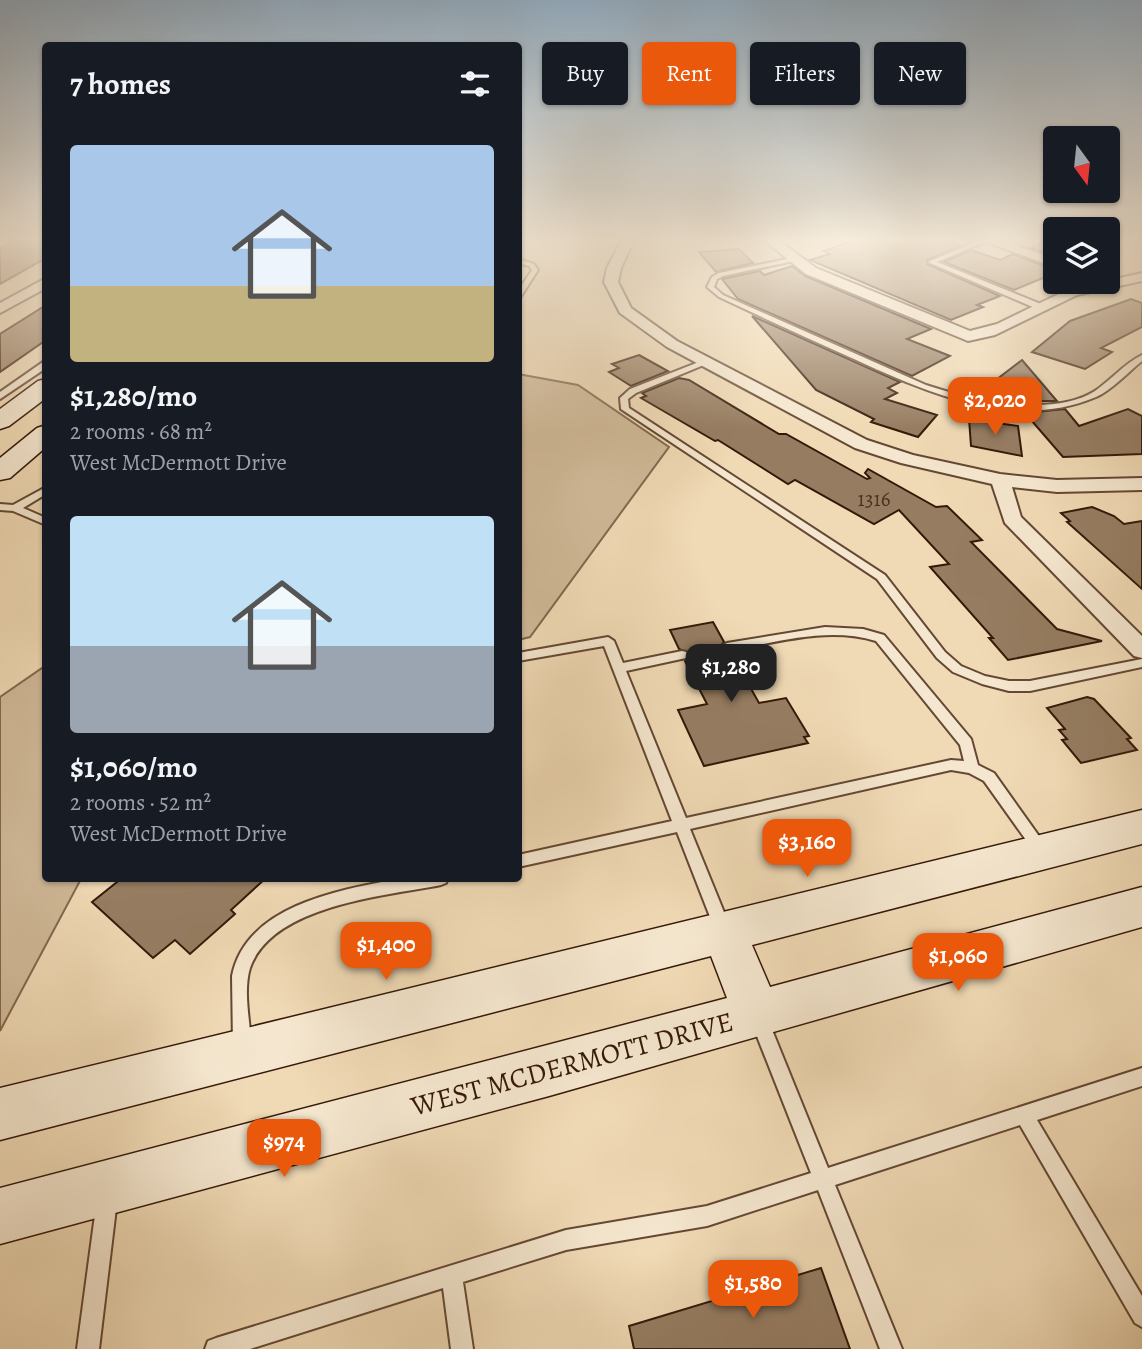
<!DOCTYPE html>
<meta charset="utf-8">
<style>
body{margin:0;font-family:Alegreya,serif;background:#20242c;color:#f1f3f6;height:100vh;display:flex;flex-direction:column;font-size:26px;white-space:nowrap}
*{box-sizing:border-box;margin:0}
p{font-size:23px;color:#9ea1a6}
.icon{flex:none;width:38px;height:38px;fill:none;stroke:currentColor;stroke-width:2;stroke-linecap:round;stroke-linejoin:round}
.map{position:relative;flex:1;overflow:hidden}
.details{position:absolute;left:42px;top:42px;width:480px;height:840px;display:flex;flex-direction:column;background:#171b24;border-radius:7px;box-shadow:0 2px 5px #0004}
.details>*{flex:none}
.top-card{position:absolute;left:542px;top:42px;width:494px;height:63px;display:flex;gap:14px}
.needle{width:46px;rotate:165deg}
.fabs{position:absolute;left:1043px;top:126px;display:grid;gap:14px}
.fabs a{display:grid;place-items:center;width:77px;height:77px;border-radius:7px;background:#171b24;box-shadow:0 2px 5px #0004;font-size:35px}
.price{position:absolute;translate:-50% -60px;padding:0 16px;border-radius:14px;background:#ea580c;color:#fff;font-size:23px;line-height:46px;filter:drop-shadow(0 2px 4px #0008)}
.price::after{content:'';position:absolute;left:50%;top:42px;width:21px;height:16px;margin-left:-10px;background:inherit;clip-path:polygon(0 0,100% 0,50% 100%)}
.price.selected{background:#222;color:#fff}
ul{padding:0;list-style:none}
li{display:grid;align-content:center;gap:14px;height:371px;padding:0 28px}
li span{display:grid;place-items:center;height:217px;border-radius:7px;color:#555}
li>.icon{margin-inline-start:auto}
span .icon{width:126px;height:126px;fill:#fffc;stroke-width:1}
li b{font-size:30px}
h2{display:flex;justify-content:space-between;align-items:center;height:84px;padding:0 28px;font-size:30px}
.tag{padding:0 24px;border-radius:7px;background:#171b24;box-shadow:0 2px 5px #0004;font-size:24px;line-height:63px}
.tag.selected{background:#ea580c;color:#fff}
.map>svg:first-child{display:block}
.green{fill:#d0b998;stroke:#826850;stroke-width:2}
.building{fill:#967d62;stroke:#351808;stroke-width:2}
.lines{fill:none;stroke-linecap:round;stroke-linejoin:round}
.service-casing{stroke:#644833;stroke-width:4}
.minor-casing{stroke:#644833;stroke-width:4}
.secondary-casing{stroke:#351808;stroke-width:3}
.service{fill:#f5e7cf;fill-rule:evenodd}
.minor{fill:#f5e7cf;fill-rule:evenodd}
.secondary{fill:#f5e7cf;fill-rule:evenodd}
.labels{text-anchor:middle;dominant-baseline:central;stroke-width:5;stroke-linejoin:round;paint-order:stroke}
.number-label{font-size:21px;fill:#4d311e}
.near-street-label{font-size:28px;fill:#351808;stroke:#f5e7cf}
</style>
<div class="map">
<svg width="1142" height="1349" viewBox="0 0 1142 1349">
<rect width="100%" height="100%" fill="#f0dab5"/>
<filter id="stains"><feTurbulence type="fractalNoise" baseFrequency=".00286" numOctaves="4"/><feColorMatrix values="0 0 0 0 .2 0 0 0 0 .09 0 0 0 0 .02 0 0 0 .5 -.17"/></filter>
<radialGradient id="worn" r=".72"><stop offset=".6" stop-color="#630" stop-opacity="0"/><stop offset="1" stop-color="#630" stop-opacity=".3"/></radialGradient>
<g class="green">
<path d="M 518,374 L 578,385 L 669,447 L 530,637 L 518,640 Z"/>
<path d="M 45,666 L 46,878 L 81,879 L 0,1031 L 0,697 Z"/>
</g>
<g class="building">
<path d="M 14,240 L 46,240 L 46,258 L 0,284 L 0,249 Z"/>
<path d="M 855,240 L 945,240 L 960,246 L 927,260 L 927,264 L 1000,296 L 977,305 L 983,307 L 951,320 L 810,260 L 830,254 L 824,251 Z"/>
<path d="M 1049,240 L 1055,240 L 1055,256 L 1030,248 Z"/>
<path d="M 739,249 L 753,263 L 716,272 L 699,252 Z"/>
<path d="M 971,250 L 1000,260 L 1013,254 L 1055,270 L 1055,273 L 1014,290 L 944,262 Z"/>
<path d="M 792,266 L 805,276 L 931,329 L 907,339 L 950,356 L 912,376 L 738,299 L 722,279 L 760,271 L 764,275 Z"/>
<path d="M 1131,299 L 1142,303 L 1142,327 L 1101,348 L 1112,352 L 1085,369 L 1032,352 L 1070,321 Z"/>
<path d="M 46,305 L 46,340 L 0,372 L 0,334 Z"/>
<path d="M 752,316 L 900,382 L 888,388 L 897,393 L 885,399 L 937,415 L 918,437 L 871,422 L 874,419 L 816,390 Z"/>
<path d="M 639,355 L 668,371 L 631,386 L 609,372 L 619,368 L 612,364 Z"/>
<path d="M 1022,360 L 1057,401 L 1015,401 L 996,380 Z"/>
<path d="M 679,378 L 689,380 L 779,434 L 786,434 L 867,479 L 870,478 L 865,473 L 868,469 L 936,507 L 947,506 L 982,540 L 971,542 L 1057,629 L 1102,641 L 1008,660 L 989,638 L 993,638 L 930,567 L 949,564 L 899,510 L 874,524 L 795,480 L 788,484 L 718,440 L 715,441 L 641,398 L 646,396 L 642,393 Z"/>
<path d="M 1065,409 L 1079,426 L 1128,409 L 1142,416 L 1142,454 L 1063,457 L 1025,413 Z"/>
<path d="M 969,419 L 1018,426 L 1022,456 L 971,446 Z"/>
<path d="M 1092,507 L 1114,516 L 1124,524 L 1142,521 L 1142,589 L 1067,522 L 1070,521 L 1061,513 Z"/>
<path d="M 713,622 L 724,642 L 719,648 L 731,653 L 759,703 L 786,698 L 809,736 L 804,737 L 808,743 L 704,766 L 678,710 L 707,704 L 685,661 L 690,654 L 679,649 L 670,630 Z"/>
<path d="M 1087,697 L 1094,699 L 1131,738 L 1127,739 L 1137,750 L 1081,763 L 1062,740 L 1067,739 L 1059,730 L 1065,729 L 1047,708 Z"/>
<path d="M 122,878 L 266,878 L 231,910 L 235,914 L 190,954 L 175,940 L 153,958 L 92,902 Z"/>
<path d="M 821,1268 L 850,1349 L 634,1349 L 629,1326 Z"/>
</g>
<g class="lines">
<defs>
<g id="service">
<path d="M 4,240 L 12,240 L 0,247 L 0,242 Z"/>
<path d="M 980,240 L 989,240 L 937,262 L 1041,304 L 1041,308 L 1035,308 L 928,262 Z"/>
<path d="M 1015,240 L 1024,240 L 1006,247 L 1001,246 Z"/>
<path d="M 792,258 L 795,260 L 794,261 L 723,276 L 717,279 L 714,287 L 723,295 L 926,385 C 970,400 1053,418 1095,391 C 1111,380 1125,363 1142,355 L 1142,361 C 1128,372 1112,390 1096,397 C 1011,433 922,390 845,355 C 803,336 761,317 719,297 L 707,287 L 712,277 L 719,273 Z"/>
<path d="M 518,259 L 534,264 L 538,270 L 520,298 L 518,299 L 518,291 L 532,270 L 529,266 L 518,263 Z"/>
<path d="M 704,360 L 711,362 L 636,393 L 628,399 L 629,408 L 885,575 L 945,652 L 961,666 L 985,676 L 1009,681 L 1030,681 L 1142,659 L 1142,667 L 1030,691 L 1009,691 L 982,684 L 953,672 L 937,658 L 877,579 L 621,409 L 620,398 L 630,389 Z"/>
<path d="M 43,362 L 46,362 L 46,368 L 0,399 L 0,392 Z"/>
<path d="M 46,487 L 46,494 L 23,508 L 46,518 L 46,525 L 13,511 L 0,510 L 0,504 L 13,505 Z"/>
<path d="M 825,627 L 863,629 L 884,635 L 971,739 L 978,765 L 994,773 L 1046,846 L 1048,850 L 1046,854 L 1041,856 L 1036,854 L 984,781 L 969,773 L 951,770 L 690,829 L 730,927 L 728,932 L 722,934 L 716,932 L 714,927 L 677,832 L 518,867 L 518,855 L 672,821 L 604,646 L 518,661 L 518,653 L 608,637 L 614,641 L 623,663 L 682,651 L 686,652 L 688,655 L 686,658 L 626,671 L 686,818 L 951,760 L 964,761 L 960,745 L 876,641 C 827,626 775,643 727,651 L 721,647 L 727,643 Z"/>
<path d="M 403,878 L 448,878 L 446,883 L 441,885 C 385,896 272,905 250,968 C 243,991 250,1021 251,1044 L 248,1050 L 242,1053 L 236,1050 L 233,1044 L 232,976 C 246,904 344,889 403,878 Z"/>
<path d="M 760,1012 L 766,1015 L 828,1168 L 1142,1068 L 1142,1086 L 1037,1120 L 1142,1296 L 1142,1327 L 1135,1323 L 1020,1125 L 835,1185 L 902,1349 L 880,1349 L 818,1190 L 707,1226 L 566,1250 L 463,1282 L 473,1349 L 451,1349 L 443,1288 L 250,1349 L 205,1349 L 208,1341 L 216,1338 L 566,1230 L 707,1206 L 811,1173 L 751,1021 L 754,1015 Z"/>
<path d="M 107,1190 L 114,1193 L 117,1200 L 99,1349 L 77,1349 L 97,1200 L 100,1193 Z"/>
</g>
<g id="minor">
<path d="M 622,240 L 634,240 L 621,268 L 618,282 L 631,308 L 677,341 L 867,440 L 913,455 L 1000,474 L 1057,480 L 1142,478 L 1142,490 L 1057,492 L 1012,487 L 1021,517 L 1142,636 L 1142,658 L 1134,656 L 1005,523 L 992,484 L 901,463 L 855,448 L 667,347 L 620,313 L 604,282 L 607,268 Z"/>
<path d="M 764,240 L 778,240 L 816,268 L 970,331 L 997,324 L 1067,290 L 1142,273 L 1142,281 L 1077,295 L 995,335 L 968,341 L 806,274 Z"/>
<path d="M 981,240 L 1000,240 L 1055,259 L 1055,267 Z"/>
<path d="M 46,278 L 46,288 L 0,313 L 0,303 Z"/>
</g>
<g id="secondary">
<path d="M 46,379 L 46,398 L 9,426 L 0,429 L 0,409 L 38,381 Z"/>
<path d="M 46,425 L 46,447 L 10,478 L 0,480 L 0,458 L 37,428 Z"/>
<path d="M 1142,810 L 1142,844 L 752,945 L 770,987 L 1142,887 L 1142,927 L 549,1096 L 0,1244 L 0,1188 L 727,998 L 711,956 L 0,1140 L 0,1088 Z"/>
</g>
</defs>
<use href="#service" class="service-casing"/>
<use href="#minor" class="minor-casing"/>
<use href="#secondary" class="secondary-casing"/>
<use href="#service" class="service"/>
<use href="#minor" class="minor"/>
<use href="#secondary" class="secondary"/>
</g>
<linearGradient id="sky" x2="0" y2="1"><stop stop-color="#91a9bc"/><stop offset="0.56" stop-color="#f8eede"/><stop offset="1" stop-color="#f8eede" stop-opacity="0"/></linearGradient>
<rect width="1142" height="429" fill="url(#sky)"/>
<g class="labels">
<g class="number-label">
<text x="874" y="499">1316</text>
</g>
<g class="near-street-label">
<text transform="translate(572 1064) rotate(-15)">WEST MCDERMOTT DRIVE</text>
</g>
</g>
<rect width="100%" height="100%" filter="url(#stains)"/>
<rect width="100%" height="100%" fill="url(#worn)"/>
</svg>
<div class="fabs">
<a><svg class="needle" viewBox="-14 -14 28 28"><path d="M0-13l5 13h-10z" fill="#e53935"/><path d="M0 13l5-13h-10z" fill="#9ea1a6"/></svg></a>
<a><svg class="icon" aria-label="layers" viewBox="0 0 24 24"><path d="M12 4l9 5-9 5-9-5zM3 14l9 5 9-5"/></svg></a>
</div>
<b class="price" style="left:995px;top:437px">$2,020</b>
<b class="price selected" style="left:731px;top:704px">$1,280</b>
<b class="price" style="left:807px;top:879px">$3,160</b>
<b class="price" style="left:386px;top:982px">$1,400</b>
<b class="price" style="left:958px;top:993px">$1,060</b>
<b class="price" style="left:284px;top:1179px">$974</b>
<b class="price" style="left:753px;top:1320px">$1,580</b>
<div class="top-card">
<a class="tag">Buy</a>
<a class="tag selected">Rent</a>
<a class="tag">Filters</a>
<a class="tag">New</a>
</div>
<section class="details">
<h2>7 homes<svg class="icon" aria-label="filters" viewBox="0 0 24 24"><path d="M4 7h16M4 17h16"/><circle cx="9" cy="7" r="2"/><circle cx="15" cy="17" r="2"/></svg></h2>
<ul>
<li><span style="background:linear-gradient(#a9c7e8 65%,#c2b280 0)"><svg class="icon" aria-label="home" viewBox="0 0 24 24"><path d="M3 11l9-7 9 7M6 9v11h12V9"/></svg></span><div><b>$1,280/mo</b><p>2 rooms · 68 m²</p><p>West McDermott Drive</p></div></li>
<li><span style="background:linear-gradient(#bfe0f5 60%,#9aa5b1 0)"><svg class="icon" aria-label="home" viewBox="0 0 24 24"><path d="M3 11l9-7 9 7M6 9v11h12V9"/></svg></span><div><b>$1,060/mo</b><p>2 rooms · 52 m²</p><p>West McDermott Drive</p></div></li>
</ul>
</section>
</div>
